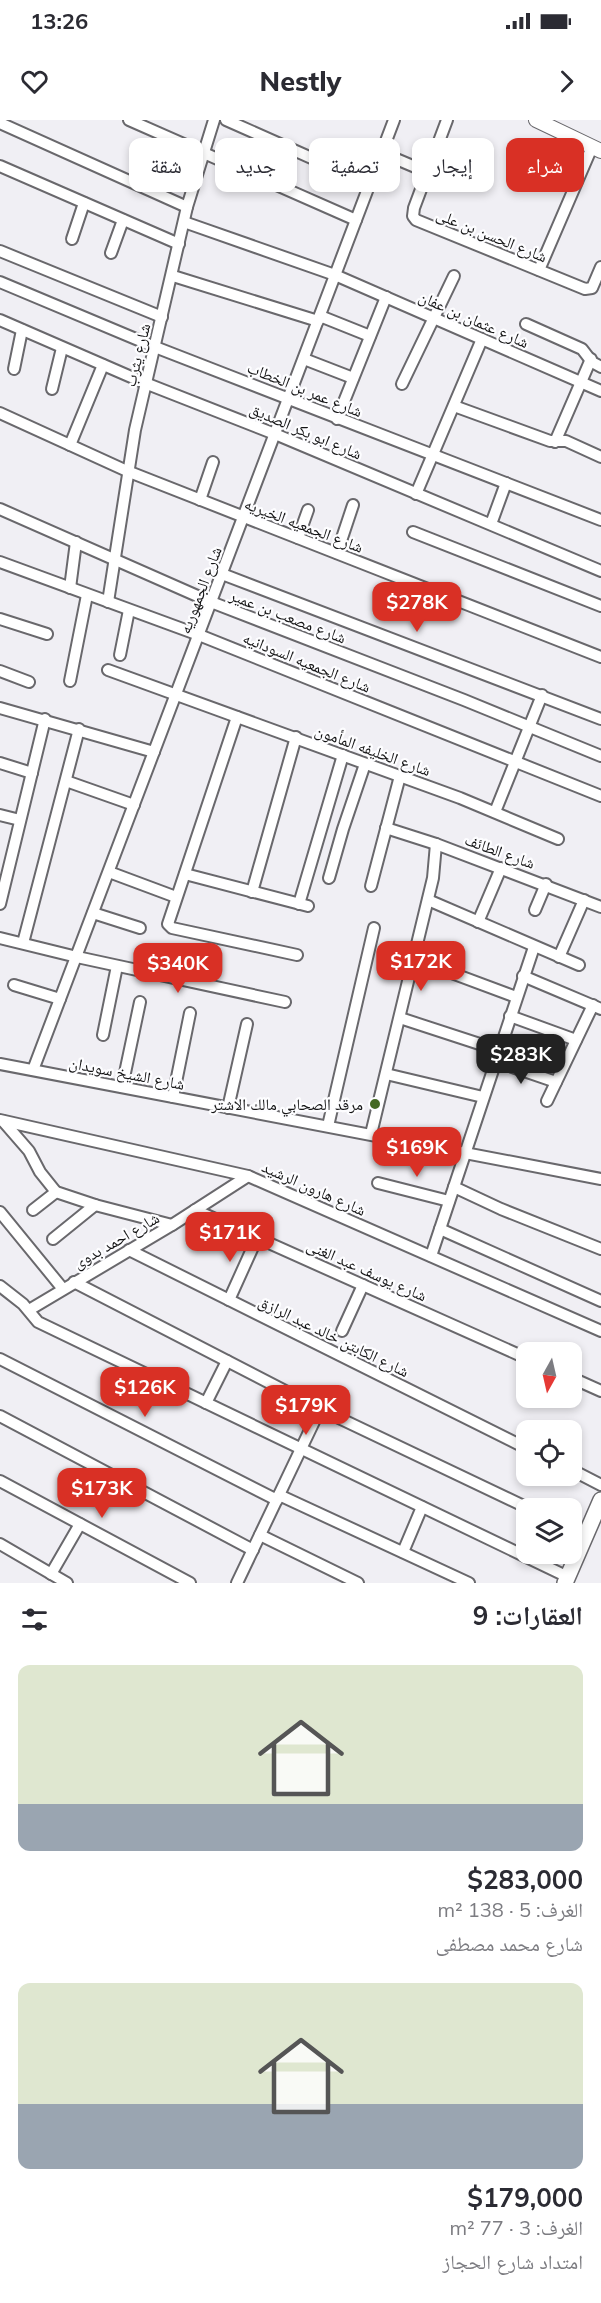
<!DOCTYPE html>
<html lang="ar">
<meta charset="utf-8">
<style>
body{margin:0;font-family:Mulish,"Noto Naskh Arabic",sans-serif;background:#f2f2f3;color:#2b2b33;direction:rtl;height:100vh;display:flex;flex-direction:column;font-size:22px;white-space:nowrap}
*{box-sizing:border-box;margin:0}
p{font-size:20px;color:#7c7c81}
.icon{flex:none;width:33px;height:33px;fill:none;stroke:currentColor;stroke-width:2;stroke-linecap:round;stroke-linejoin:round}
.map{position:relative;height:1463px;overflow:hidden;direction:ltr}
.details{display:flex;flex-direction:column;background:#fff;flex:1}
.details>*{flex:none}
.banner{position:absolute;left:18px;top:18px;width:566px;height:54px;direction:rtl;display:flex;gap:12px}
.needle{width:39px;rotate:188deg}
.fabs{position:absolute;left:516px;top:1222px;display:grid;gap:12px}
.fabs a{display:grid;place-items:center;width:66px;height:66px;border-radius:12px;background:#fff;box-shadow:0 3px 9px #0003;font-size:30px}
.price{position:absolute;translate:-50% -51px;padding:0 14px;border-radius:12px;background:#d93025;color:#fff;font-size:20px;line-height:39px;filter:drop-shadow(0 2px 3px #0008)}
.price::after{content:'';position:absolute;left:50%;top:36px;width:18px;height:14px;margin-left:-9px;background:inherit;clip-path:polygon(0 0,100% 0,50% 100%)}
.price.selected{background:#222;color:#fff}
ul{padding:0;list-style:none}
li{display:grid;align-content:center;gap:12px;height:318px;padding:0 18px}
li span{display:grid;place-items:center;height:186px;border-radius:12px;color:#555}
li>.icon{margin-inline-start:auto}
span .icon{width:108px;height:108px;fill:#fffc;stroke-width:1}
li b{font-size:26px}
h2{display:flex;justify-content:space-between;align-items:center;height:72px;padding:0 18px;font-size:26px}
.tag{padding:0 21px;border-radius:12px;background:#fff;box-shadow:0 3px 9px #0003;font-size:21px;line-height:54px}
.tag.selected{background:#d93025;color:#fff}
.status{display:flex;justify-content:space-between;align-items:center;height:42px;padding:0 30px;background:#fff;direction:ltr}
.status svg{height:16px;fill:currentColor}
header{display:flex;justify-content:space-between;align-items:center;height:78px;padding:0 18px;background:#fff;font-size:27px;font-weight:800}
.map>svg:first-child{display:block}
.lines{fill:none;stroke-linecap:round;stroke-linejoin:round}
.minor-casing{stroke:#69686c;stroke-width:14}
.tertiary-casing{stroke:#69686c;stroke-width:16}
.secondary-casing{stroke:#69686c;stroke-width:18}
.minor{stroke:#fff;stroke-width:10}
.tertiary{stroke:#fff;stroke-width:14}
.secondary{stroke:#fff;stroke-width:15}
.poi-dot{fill:#446923;stroke:#fdfdff;stroke-width:2}
.labels{text-anchor:middle;dominant-baseline:central;stroke-width:4.5;stroke-linejoin:round;paint-order:stroke}
.street-label{font-size:16px;fill:#141415;stroke:#fdfdff}
.poi-label{font-size:16px;fill:#141415;stroke:#fdfdff;text-anchor:end}
</style>
<div class="status"><b>13:26</b><svg viewBox="0 0 49 12"><path d="M0 12V9h3v3zM5 12V6h3v6zM10 12V3h3v9zM15 12V0h3v12zM26 1h20v11H26zM47 4h2v5h-2z"/></svg></div>
<header><svg class="icon" aria-label="forward" viewBox="0 0 24 24"><path d="M9 5l7 7-7 7"/></svg>Nestly<svg class="icon" aria-label="heart" viewBox="0 0 24 24"><path d="M12 20l-8-8c-3-5 5-10 8-4 3-6 11-1 8 4z"/></svg></header>
<div class="map">
<svg width="601" height="1463" viewBox="0 0 601 1463">
<rect width="100%" height="100%" fill="#f0eff4"/>
<g class="lines">
<defs>
<g id="minor">
<path d="M 129,0 L 356,100"/>
<path d="M 226,0 L 370,64"/>
<path d="M 447,0 L 414,88 L 413,96 L 416,100 L 585,169 L 592,168 L 601,147"/>
<path d="M 0,3 L 187,87"/>
<path d="M 382,33 L 427,52"/>
<path d="M 0,46 L 179,124"/>
<path d="M 184,102 L 335,155 L 601,271"/>
<path d="M 72,119 L 84,83"/>
<path d="M 0,131 L 162,197"/>
<path d="M 111,133 L 123,100"/>
<path d="M 539,150 L 592,27"/>
<path d="M 173,156 L 318,201"/>
<path d="M 0,162 L 155,227 L 601,400"/>
<path d="M 320,196 L 370,216"/>
<path d="M 0,200 L 145,263 L 275,314 L 601,451"/>
<path d="M 526,204 L 582,229 L 592,242 L 601,247"/>
<path d="M 304,239 L 353,258"/>
<path d="M 14,249 L 22,210"/>
<path d="M 402,264 L 454,156"/>
<path d="M 52,269 L 62,228"/>
<path d="M 454,286 L 550,321 L 566,321 L 601,337"/>
<path d="M 0,293 L 127,351 L 601,537"/>
<path d="M 337,299 L 386,177"/>
<path d="M 555,322 L 591,239"/>
<path d="M 70,325 L 103,245"/>
<path d="M 416,374 L 482,219"/>
<path d="M 200,380 L 213,342"/>
<path d="M 0,389 L 211,482 L 464,580 L 601,636"/>
<path d="M 491,404 L 506,363"/>
<path d="M 413,412 L 601,486"/>
<path d="M 298,418 L 308,390"/>
<path d="M 337,433 L 353,385"/>
<path d="M 0,442 L 199,515 L 601,676"/>
<path d="M 222,454 L 601,599"/>
<path d="M 70,468 L 76,422"/>
<path d="M 108,482 L 135,310 L 187,87 L 214,0"/>
<path d="M 0,499 L 47,514"/>
<path d="M 120,535 L 129,490"/>
<path d="M 108,550 L 460,678 L 558,719"/>
<path d="M 0,551 L 29,562"/>
<path d="M 70,561 L 87,475"/>
<path d="M 0,588 L 154,632"/>
<path d="M 237,597 L 168,804 L 172,808 L 297,835"/>
<path d="M 0,643 L 32,653"/>
<path d="M 66,661 L 134,685"/>
<path d="M 495,692 L 542,575"/>
<path d="M 0,695 L 20,700"/>
<path d="M 386,708 L 436,724 L 601,787"/>
<path d="M 109,752 L 176,777"/>
<path d="M 185,754 L 308,786"/>
<path d="M 329,758 L 343,709 L 365,644"/>
<path d="M 371,766 L 400,656"/>
<path d="M 252,772 L 296,617"/>
<path d="M 428,780 L 579,845"/>
<path d="M 0,784 L 45,599"/>
<path d="M 299,784 L 343,635"/>
<path d="M 535,790 L 546,764"/>
<path d="M 93,793 L 140,808"/>
<path d="M 478,802 L 501,748"/>
<path d="M 0,818 L 77,837 L 285,882"/>
<path d="M 23,823 L 79,609"/>
<path d="M 559,837 L 584,780"/>
<path d="M 414,839 L 516,877"/>
<path d="M 523,856 L 601,889"/>
<path d="M 14,865 L 60,879"/>
<path d="M 510,896 L 576,920"/>
<path d="M 400,898 L 498,930"/>
<path d="M 103,915 L 117,846"/>
<path d="M 495,941 L 556,962"/>
<path d="M 0,944 L 601,1059"/>
<path d="M 33,950 L 394,0"/>
<path d="M 386,954 L 483,977"/>
<path d="M 122,967 L 140,882"/>
<path d="M 173,977 L 190,893"/>
<path d="M 547,981 L 593,885"/>
<path d="M 228,988 L 247,904"/>
<path d="M 0,1000 L 248,1056 L 601,1211"/>
<path d="M 3,1001 L 29,1031 L 40,1052 L 56,1072 L 95,1085 L 172,1105"/>
<path d="M 328,1006 L 374,808"/>
<path d="M 371,1014 L 433,758 L 436,724"/>
<path d="M 378,1063 L 449,1081"/>
<path d="M 454,1067 L 501,1089 L 601,1129"/>
<path d="M 33,1090 L 56,1072"/>
<path d="M 195,1090 L 526,1238"/>
<path d="M 0,1092 L 63,1169"/>
<path d="M 440,1109 L 601,1181"/>
<path d="M 53,1119 L 95,1085"/>
<path d="M 129,1130 L 526,1328"/>
<path d="M 431,1136 L 534,827"/>
<path d="M 74,1162 L 320,1289 L 530,1389"/>
<path d="M 0,1166 L 23,1184 L 38,1202 L 568,1457"/>
<path d="M 229,1180 L 257,1118"/>
<path d="M 29,1190 L 172,1105 L 248,1056"/>
<path d="M 342,1211 L 363,1165"/>
<path d="M 0,1239 L 277,1380"/>
<path d="M 572,1258 L 601,1271"/>
<path d="M 206,1283 L 227,1241"/>
<path d="M 0,1296 L 253,1430"/>
<path d="M 572,1350 L 601,1365"/>
<path d="M 0,1361 L 190,1463"/>
<path d="M 279,1375 L 469,1463"/>
<path d="M 572,1409 L 586,1416"/>
<path d="M 260,1415 L 358,1463"/>
<path d="M 0,1424 L 67,1463"/>
<path d="M 403,1432 L 422,1387"/>
<path d="M 51,1454 L 80,1404"/>
<path d="M 237,1463 L 320,1289"/>
</g>
<path id="tertiary" d="M 536,0 L 601,31"/>
<path id="secondary" d="M 565,1463 L 601,1380"/>
</defs>
<use href="#minor" class="minor-casing"/>
<use href="#tertiary" class="tertiary-casing"/>
<use href="#secondary" class="secondary-casing"/>
<use href="#minor" class="minor"/>
<use href="#tertiary" class="tertiary"/>
<use href="#secondary" class="secondary"/>
</g>
<circle class="poi-dot" cx="375" cy="984" r="6"/>
<g class="labels">
<g class="street-label">
<text transform="translate(492 115) rotate(22)">شارع الحسن بن على</text>
<text transform="translate(474 199) rotate(24)">شارع عثمان بن عفان</text>
<text transform="translate(137 235) rotate(-76)">شارع يثرب</text>
<text transform="translate(305 269) rotate(22)">شارع عمر بن الخطاب</text>
<text transform="translate(306 311) rotate(23)">شارع ابو بكر الصديق</text>
<text transform="translate(304 405) rotate(21)">شارع الجمعيه الخيريه</text>
<text transform="translate(200 470) rotate(-69)">شارع الجمهوريه</text>
<text transform="translate(288 496) rotate(21)">شارع مصعب بن عمير</text>
<text transform="translate(307 542) rotate(22)">شارع الجمعيه السودانيه</text>
<text transform="translate(373 630) rotate(20)">شارع الخليفه المأمون</text>
<text transform="translate(500 731) rotate(20)">شارع الطائف</text>
<text transform="translate(127 953) rotate(11)">شارع الشيخ سويدان</text>
<text transform="translate(314 1068) rotate(24)">شارع هارون الرشيد</text>
<text transform="translate(116 1120) rotate(-30)">شارع احمد بدوى</text>
<text transform="translate(367 1150) rotate(24)">شارع يوسف عبد الغنى</text>
<text transform="translate(334 1216) rotate(26)">شارع الكابتن خالد عبد الرازق</text>
</g>
<g class="poi-label">
<text x="363" y="984">مرقد الصحابي مالك الاشتر</text>
</g>
</g>
</svg>
<div class="fabs">
<a><svg class="needle" viewBox="-14 -14 28 28"><path d="M0-13l5 13h-10z" fill="#e53935"/><path d="M0 13l5-13h-10z" fill="#7c7c81"/></svg></a>
<a><svg class="icon" aria-label="locate" viewBox="0 0 24 24"><circle cx="12" cy="12" r="6"/><path d="M12 2v4M12 18v4M2 12h4M18 12h4"/></svg></a>
<a><svg class="icon" aria-label="layers" viewBox="0 0 24 24"><path d="M12 4l9 5-9 5-9-5zM3 14l9 5 9-5"/></svg></a>
</div>
<b class="price" style="left:417px;top:513px">$278K</b>
<b class="price" style="left:421px;top:872px">$172K</b>
<b class="price" style="left:178px;top:874px">$340K</b>
<b class="price selected" style="left:521px;top:965px">$283K</b>
<b class="price" style="left:417px;top:1058px">$169K</b>
<b class="price" style="left:230px;top:1143px">$171K</b>
<b class="price" style="left:145px;top:1298px">$126K</b>
<b class="price" style="left:306px;top:1316px">$179K</b>
<b class="price" style="left:102px;top:1399px">$173K</b>
<div class="banner">
<a class="tag selected">شراء</a>
<a class="tag">إيجار</a>
<a class="tag">تصفية</a>
<a class="tag">جديد</a>
<a class="tag">شقة</a>
</div>
</div>
<section class="details">
<h2>العقارات: 9<svg class="icon" aria-label="filters" viewBox="0 0 24 24"><path d="M4 7h16M4 17h16"/><circle cx="9" cy="7" r="2"/><circle cx="15" cy="17" r="2"/></svg></h2>
<ul>
<li><span style="background:linear-gradient(#dfe7d0 75%,#9aa5b1 0)"><svg class="icon" aria-label="home" viewBox="0 0 24 24"><path d="M3 11l9-7 9 7M6 9v11h12V9"/></svg></span><div><b>$283,000</b><p>الغرف: 5 · 138 m²</p><p>شارع محمد مصطفى</p></div></li>
<li><span style="background:linear-gradient(#dfe7d0 65%,#9aa5b1 0)"><svg class="icon" aria-label="home" viewBox="0 0 24 24"><path d="M3 11l9-7 9 7M6 9v11h12V9"/></svg></span><div><b>$179,000</b><p>الغرف: 3 · 77 m²</p><p>امتداد شارع الحجاز</p></div></li>
</ul>
</section>
